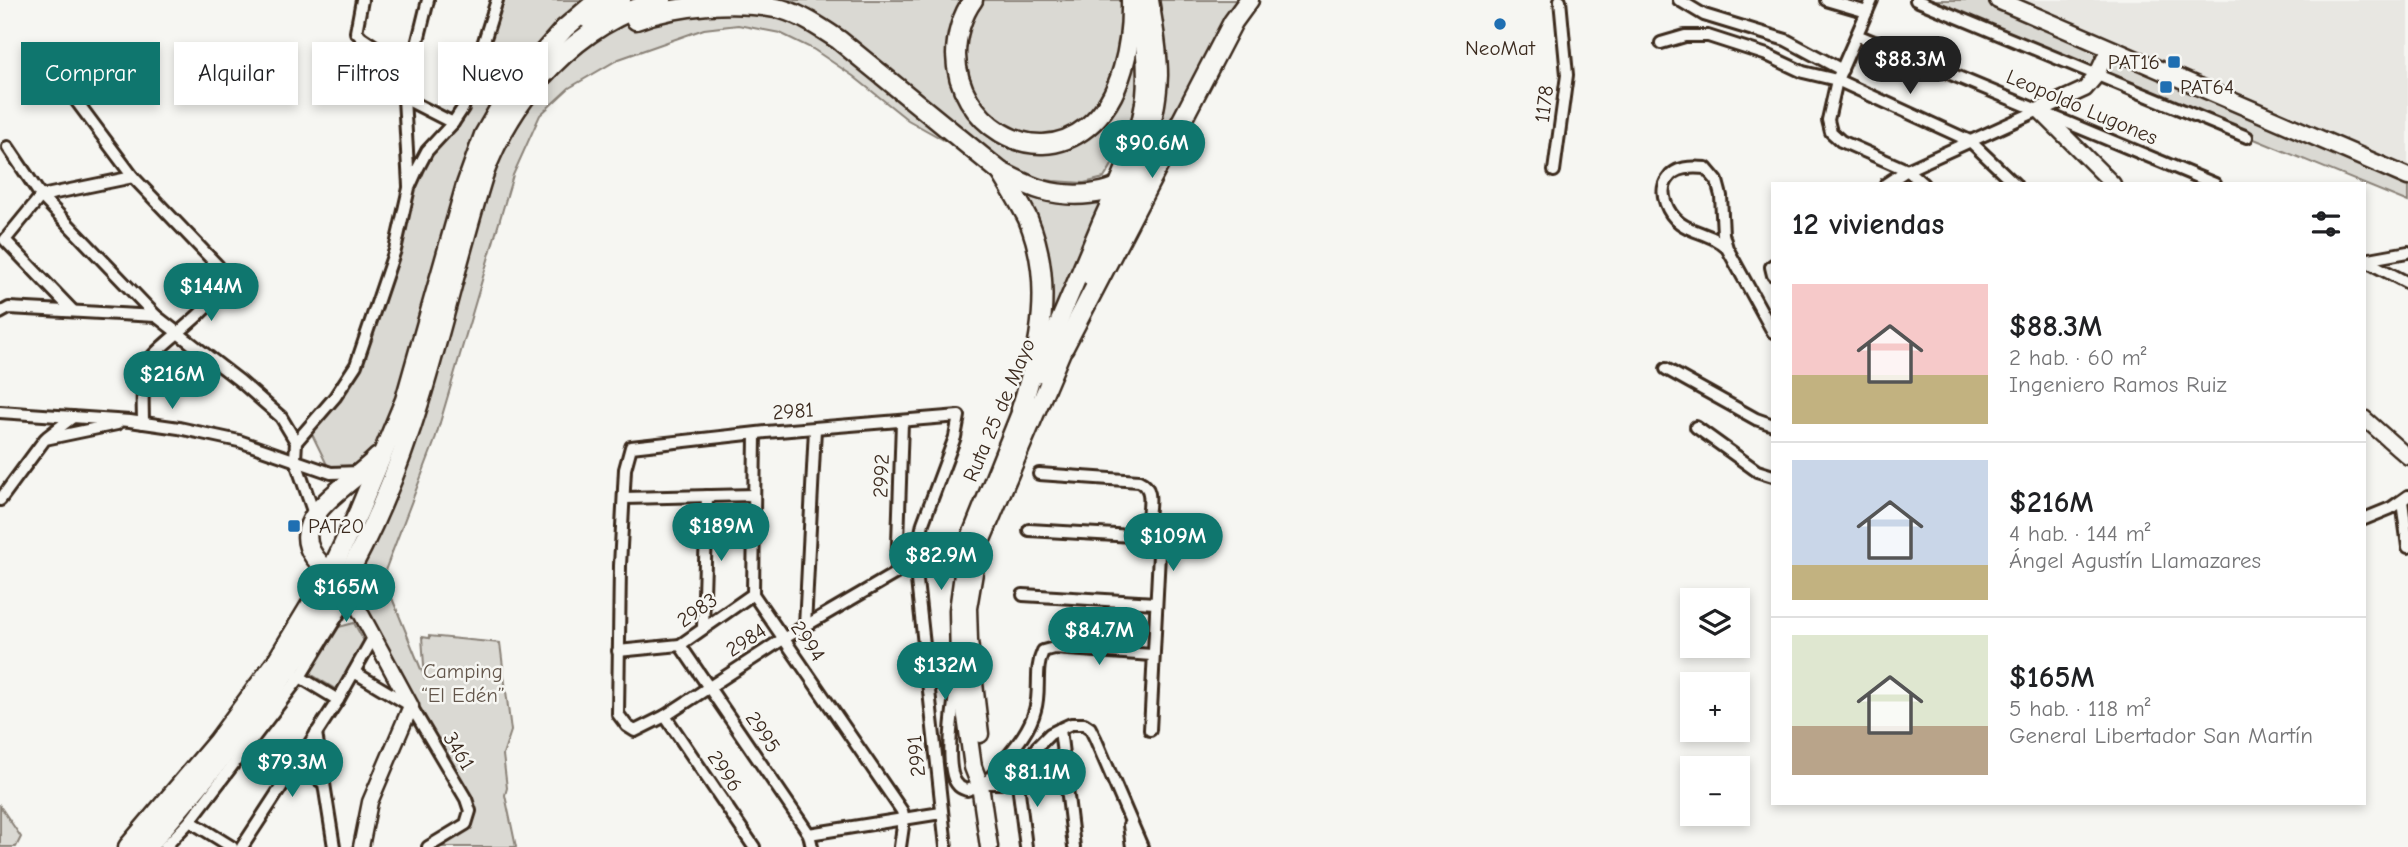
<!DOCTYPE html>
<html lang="es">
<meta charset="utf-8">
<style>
body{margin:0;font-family:"Comic Neue",sans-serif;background:#f2f2f2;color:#202124;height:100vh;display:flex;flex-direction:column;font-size:26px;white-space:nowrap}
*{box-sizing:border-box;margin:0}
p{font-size:23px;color:#757577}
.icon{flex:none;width:38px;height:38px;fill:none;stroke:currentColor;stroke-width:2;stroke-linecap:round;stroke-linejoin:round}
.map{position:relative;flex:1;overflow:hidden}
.sheet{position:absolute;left:1771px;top:182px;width:595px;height:623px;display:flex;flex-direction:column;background:#fff;border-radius:0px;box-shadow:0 4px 10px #0003}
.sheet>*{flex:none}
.guide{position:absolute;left:21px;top:42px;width:665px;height:63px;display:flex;gap:14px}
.fabs{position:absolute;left:1680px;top:588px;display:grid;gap:14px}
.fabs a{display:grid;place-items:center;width:70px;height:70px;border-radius:0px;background:#fff;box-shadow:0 4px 10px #0003;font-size:35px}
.price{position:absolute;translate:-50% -60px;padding:0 16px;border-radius:24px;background:#0f766e;color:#fff;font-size:23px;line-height:46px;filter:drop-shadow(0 2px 4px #0008)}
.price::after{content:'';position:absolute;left:50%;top:42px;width:21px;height:16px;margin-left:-10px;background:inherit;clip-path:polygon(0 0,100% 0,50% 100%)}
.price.selected{background:#222;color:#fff}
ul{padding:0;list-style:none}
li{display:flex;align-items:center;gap:21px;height:175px;padding:0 21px}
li+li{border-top:2px solid #e0e0e0}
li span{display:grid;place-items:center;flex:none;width:196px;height:140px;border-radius:0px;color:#555}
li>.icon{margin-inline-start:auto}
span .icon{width:84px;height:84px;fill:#fffc;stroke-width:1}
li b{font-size:30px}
h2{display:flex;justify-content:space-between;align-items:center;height:84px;padding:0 21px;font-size:30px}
.pill{padding:0 24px;border-radius:0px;background:#fff;box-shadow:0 4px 10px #0003;font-size:24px;line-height:63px}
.pill.selected{background:#0f766e;color:#fff}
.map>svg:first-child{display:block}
.built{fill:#e8e7e2}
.green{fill:#dad9d3;stroke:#8a8278;stroke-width:2}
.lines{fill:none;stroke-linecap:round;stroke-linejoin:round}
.minor-casing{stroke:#3b2a1e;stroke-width:16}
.tertiary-casing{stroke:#3b2a1e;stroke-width:19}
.secondary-casing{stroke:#3b2a1e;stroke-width:21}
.trunk-casing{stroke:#3b2a1e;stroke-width:23}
.minor{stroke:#f6f6f2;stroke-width:10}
.tertiary{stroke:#f6f6f2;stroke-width:14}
.secondary{stroke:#f6f6f2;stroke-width:16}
.trunk{stroke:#f6f6f2;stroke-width:18}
.poi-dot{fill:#1f6fb2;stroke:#f6f6f2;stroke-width:2.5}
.labels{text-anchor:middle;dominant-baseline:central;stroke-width:5;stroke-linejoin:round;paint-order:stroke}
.poi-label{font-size:21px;fill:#3b2a1e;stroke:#f6f6f2;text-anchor:start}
.street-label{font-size:21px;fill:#3b2a1e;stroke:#f6f6f2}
.park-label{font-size:21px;fill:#63564b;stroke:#f6f6f2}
</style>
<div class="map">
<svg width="2408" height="847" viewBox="0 0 2408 847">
<rect width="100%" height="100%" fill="#f6f6f2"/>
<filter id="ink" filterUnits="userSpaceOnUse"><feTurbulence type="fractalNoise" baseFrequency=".0143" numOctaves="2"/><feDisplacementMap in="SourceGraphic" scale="14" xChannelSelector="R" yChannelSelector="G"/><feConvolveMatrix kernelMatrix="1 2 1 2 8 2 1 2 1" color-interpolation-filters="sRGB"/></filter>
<g filter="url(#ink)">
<path class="built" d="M 1998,0 L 2408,0 L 2408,177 Z"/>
<g class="green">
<path d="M 497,0 L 1132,0 C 1144,64 1141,122 1104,178 L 1084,183 L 1053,181 L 1001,172 L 908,120 L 853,76 L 813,49 L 780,33 L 738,25 L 704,29 L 619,59 L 569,88 L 540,115 L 513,175 L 434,443 L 383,576 L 425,679 L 422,637 L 429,638 L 429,636 L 500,643 L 511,731 L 503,755 L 507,788 L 505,795 L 516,847 L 428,847 L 466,824 L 470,811 L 330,573 L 359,511 L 363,472 L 331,473 L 308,426 L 356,365 L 418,168 L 453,123 Z"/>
<path d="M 1156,0 L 1245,0 L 1124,225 L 1165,96 L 1167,70 L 1165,44 Z"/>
<path d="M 1915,0 L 1998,0 L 2408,177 L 2408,202 Z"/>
<path d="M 1015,186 L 1104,196 L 1045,346 L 1046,322 Z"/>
<path d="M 354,623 L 365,643 L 337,690 L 309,673 L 335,628 Z"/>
<path d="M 0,806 L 21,837 L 16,847 L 0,847 Z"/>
</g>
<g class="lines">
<defs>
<g id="minor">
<path d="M 362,0 L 356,32 L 362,38 L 410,70"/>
<path d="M 1679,0 L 1704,15 L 1786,40 L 1842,70"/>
<path d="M 1826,0 L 1867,12"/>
<path d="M 1872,0 L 1837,80 L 1828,120 L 1831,132 L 1841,141 L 1907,170 L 1923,184"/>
<path d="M 1916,0 L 2247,137"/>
<path d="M 1857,35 L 2215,184"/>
<path d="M 1661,43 L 1685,36 L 1708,36 L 1767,55 L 1803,72 L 1837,80 L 1970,141 L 2015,184"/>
<path d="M 51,67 L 133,177 L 218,266 C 220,270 222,273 223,276 C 227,301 165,339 151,358 C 140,373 143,404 143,423"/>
<path d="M 404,98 L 453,123"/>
<path d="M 8,147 L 41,196 L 156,316 L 240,381 L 281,417 L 296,442 L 295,459 L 314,514"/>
<path d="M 1554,171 L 1567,75 L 1560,0"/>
<path d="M 1886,184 L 1907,170 L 2039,110"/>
<path d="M 409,186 L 404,98 L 428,0"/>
<path d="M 41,196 L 5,240 L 73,311"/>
<path d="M 41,196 L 133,177"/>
<path d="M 1727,248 C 1711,233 1695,234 1680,223 C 1668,214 1658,193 1667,180 C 1675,166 1692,167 1706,168 L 1717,181 L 1721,196 L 1723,234 L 1727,248 L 1773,332"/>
<path d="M 2364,260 L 2408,283"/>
<path d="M 2364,260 L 2408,252"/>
<path d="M 1773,265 L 1771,267 L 1773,275"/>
<path d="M 0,313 L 9,308 L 156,316"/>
<path d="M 1666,369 L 1756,419 L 1773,425"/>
<path d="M 0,412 L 130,421 L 179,428 L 239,441 L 331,473 L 360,472"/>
<path d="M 1696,427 L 1757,471 L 1773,476"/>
<path d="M 755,434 L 753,594 L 902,811 L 904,819 L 900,847"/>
<path d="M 47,437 L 73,417"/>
<path d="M 296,442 L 335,397 L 356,365 L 395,250 L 409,188 L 418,168 L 427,151 L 453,123 L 463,108 L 497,0"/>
<path d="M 1039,474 L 1139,481 C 1157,489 1146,512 1148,528 C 1149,538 1155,545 1159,554 L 1150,730"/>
<path d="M 624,498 L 754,495"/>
<path d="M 0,500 L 45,439 L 117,424"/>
<path d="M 2402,501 L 2408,547"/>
<path d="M 2364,519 L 2391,508 L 2408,496"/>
<path d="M 1029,530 L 1150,537"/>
<path d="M 915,562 L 783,639 L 665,716 L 635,731 L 627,726 L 618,714 L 620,566 L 625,469 L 631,447 L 766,432 L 959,416 L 955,437 L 923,523 L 915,562 L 946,847"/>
<path d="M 897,572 L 902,422"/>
<path d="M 1023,595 L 1155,603"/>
<path d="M 805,626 L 815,429"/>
<path d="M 703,628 L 707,496"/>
<path d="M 680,645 L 809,834 L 812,847"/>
<path d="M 618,651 L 680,645 L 753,594"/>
<path d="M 354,672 L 411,706 L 466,799 L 470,811 L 466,824 L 428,847"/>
<path d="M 295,674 L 338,700"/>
<path d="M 957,681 C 954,701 943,771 958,785 C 960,788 964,789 967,790 L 987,783 L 1001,783 L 1017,776 L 1037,747 L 1050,734 L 1060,729 L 1071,724 L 1084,724 L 1090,728 L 1095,738 L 1142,847"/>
<path d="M 665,716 L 754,847"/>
<path d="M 1060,729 L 1074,847"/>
<path d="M 316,733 L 334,847"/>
<path d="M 295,766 L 324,783"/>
<path d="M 1017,776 L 1026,847"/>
<path d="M 987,783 C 1002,760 1028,738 1035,710 C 1041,691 1034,670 1043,651 L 1054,648 L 1152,655"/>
<path d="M 190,821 L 232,847"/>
<path d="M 1129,825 L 1132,847"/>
<path d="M 809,834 L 941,813"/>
<path d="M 165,847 L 190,821 L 300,677 L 351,594"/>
<path d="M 242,847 L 338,700 L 373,638"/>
</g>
<g id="tertiary">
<path d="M 2109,48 L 2096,76 L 2085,89 L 2039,110 L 2113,184"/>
<path d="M 2364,418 L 2408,457"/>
<path d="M 344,582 L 411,706 L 370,802 L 361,847"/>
</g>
<g id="secondary">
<path d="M 1998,0 L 2408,177"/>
<path d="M 1092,279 C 1118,216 1157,143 1159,75 C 1159,50 1154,25 1150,0"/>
<path d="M 1036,375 C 1058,324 1080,273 1101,222 C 1119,182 1140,140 1145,96 C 1148,63 1143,32 1137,0"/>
<path d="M 980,734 L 969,641 L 968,608 L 978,549 L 1069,335"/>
<path d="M 989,847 L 980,785 L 973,767 L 959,666 L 958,610 L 967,545 L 1026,398"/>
</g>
<g id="trunk">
<path d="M 973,0 C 962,15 956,36 956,55 C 957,121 1031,172 1087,127 C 1123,98 1132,43 1131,0"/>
<path d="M 588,19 L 621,0"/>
<path d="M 636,20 C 679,4 737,0 781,9 C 802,15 821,28 839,40 L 1001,172 C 1014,178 1028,186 1042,190 C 1070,198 1112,197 1134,176"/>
<path d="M 1001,172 C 1010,187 1020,203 1028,219 C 1054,281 1041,347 1021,409"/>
<path d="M 1064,347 L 1233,22 L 1249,0"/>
<path d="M 338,578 C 264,529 342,493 378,457"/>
<path d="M 128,847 L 217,742 L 276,662 L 330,573 L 359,511 L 405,400 L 466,185 L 484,135 L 503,102 L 522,77 L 564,29 L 598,0"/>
<path d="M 147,847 C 236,742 328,633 382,504 C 428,398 449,285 483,176 C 512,96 577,22 662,0"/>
</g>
</defs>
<use href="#minor" class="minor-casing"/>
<use href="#tertiary" class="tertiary-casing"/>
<use href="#secondary" class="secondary-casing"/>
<use href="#trunk" class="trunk-casing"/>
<use href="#minor" class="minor"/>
<use href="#tertiary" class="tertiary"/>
<use href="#secondary" class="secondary"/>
<use href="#trunk" class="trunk"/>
</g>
</g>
<g class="poi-dot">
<circle cx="1500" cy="24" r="7"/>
<rect x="2167" y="55" width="14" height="14" rx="3.5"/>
<rect x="2159" y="80" width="14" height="14" rx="3.5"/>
<rect x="287" y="519" width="14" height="14" rx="3.5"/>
</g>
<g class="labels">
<g class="poi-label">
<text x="1500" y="48" text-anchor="middle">NeoMat</text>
<text x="2160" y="62" text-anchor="end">PAT16</text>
<text x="2180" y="87">PAT64</text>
<text x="308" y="526">PAT20</text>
</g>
<g class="street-label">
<text transform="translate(1544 104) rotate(-83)">1178</text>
<text transform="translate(2082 107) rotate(23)">Leopoldo Lugones</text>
<text transform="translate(999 410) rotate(-67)">Ruta 25 de Mayo</text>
<text transform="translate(793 411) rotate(-4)">2981</text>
<text transform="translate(881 476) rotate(-88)">2992</text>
<text transform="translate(697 610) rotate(-35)">2983</text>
<text transform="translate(746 640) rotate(-33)">2984</text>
<text transform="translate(808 641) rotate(56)">2994</text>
<text transform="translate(763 732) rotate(56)">2995</text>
<text transform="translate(459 751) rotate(59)">3461</text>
<text transform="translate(916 756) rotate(-96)">2991</text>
<text transform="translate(725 771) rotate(56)">2996</text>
</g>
<g class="park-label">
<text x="463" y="671">Camping<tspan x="463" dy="24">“El Edén”</tspan></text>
</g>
</g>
</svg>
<div class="fabs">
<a><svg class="icon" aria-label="layers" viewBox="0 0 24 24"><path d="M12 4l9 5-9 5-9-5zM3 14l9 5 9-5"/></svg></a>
<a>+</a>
<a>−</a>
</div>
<b class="price selected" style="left:1910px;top:96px">$88.3M</b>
<b class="price" style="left:1152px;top:180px">$90.6M</b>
<b class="price" style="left:211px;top:323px">$144M</b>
<b class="price" style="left:172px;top:411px">$216M</b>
<b class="price" style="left:721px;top:563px">$189M</b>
<b class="price" style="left:1173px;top:573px">$109M</b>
<b class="price" style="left:941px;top:592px">$82.9M</b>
<b class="price" style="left:346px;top:624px">$165M</b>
<b class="price" style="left:1099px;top:667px">$84.7M</b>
<b class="price" style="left:945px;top:702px">$132M</b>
<b class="price" style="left:292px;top:799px">$79.3M</b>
<b class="price" style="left:1037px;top:809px">$81.1M</b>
<div class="guide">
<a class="pill selected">Comprar</a>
<a class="pill">Alquilar</a>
<a class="pill">Filtros</a>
<a class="pill">Nuevo</a>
</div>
<section class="sheet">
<h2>12 viviendas<svg class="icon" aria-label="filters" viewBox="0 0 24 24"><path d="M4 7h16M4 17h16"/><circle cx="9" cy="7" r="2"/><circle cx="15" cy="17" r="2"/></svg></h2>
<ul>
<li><span style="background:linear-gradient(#f6c9c9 65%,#c2b280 0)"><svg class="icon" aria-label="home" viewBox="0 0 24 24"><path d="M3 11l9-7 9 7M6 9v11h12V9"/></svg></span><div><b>$88.3M</b><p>2 hab. · 60 m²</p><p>Ingeniero Ramos Ruiz</p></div></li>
<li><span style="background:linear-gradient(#c9d6e8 75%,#c2b280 0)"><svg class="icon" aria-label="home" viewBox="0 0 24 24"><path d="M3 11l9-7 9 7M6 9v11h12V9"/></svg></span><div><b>$216M</b><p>4 hab. · 144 m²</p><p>Ángel Agustín Llamazares</p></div></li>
<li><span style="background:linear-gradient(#dfe7d0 65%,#b9a48a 0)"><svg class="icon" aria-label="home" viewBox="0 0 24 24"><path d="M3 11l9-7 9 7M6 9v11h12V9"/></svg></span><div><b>$165M</b><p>5 hab. · 118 m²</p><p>General Libertador San Martín</p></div></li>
</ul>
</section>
</div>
